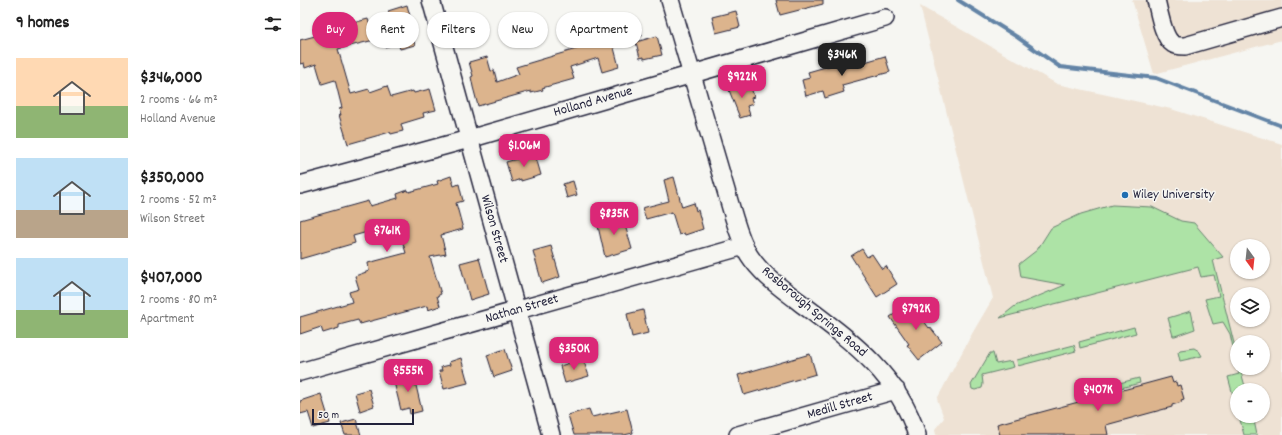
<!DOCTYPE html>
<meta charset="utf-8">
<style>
body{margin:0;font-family:Dekko,sans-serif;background:#f2f2f2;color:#222;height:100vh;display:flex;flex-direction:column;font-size:15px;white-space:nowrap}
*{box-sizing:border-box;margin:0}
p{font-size:13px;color:#767676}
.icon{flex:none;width:22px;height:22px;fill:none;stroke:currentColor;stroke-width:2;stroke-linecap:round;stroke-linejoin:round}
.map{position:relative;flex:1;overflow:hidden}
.drawer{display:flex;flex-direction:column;background:#fff;width:300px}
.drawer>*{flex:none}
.top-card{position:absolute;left:12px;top:12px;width:380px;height:36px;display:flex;gap:8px}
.needle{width:26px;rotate:165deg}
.controls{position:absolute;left:930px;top:239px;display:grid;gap:8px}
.controls a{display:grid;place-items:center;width:40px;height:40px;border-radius:50%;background:#fff;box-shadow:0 1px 3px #0004;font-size:20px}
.scale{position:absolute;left:12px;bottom:10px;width:102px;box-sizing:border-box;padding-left:4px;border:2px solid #22223b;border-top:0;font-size:11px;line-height:14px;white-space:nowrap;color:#22223b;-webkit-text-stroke:3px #f6f6f2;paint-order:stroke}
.price{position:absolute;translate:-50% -34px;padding:0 9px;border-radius:8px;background:#db2777;color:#fff;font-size:13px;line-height:26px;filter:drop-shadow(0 1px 2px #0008)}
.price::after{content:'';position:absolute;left:50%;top:24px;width:12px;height:9px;margin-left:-6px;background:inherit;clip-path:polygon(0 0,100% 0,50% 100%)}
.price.on{background:#222;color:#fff}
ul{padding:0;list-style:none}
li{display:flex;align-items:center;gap:12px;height:100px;padding:0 16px}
li span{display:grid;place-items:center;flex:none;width:112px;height:80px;border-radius:0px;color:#555}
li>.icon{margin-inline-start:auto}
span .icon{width:48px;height:48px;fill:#fffc;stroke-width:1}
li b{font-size:17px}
h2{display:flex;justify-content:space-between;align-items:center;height:48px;padding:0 16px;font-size:17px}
.chip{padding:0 14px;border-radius:18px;background:#fff;box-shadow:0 1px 3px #0004;font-size:14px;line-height:36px}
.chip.on{background:#db2777;color:#fff}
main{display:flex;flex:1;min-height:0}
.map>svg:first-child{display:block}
.built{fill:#eee2d4;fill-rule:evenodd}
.green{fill:#ade3a6;stroke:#688270}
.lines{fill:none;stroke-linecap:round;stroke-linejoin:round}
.stream{stroke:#6384a6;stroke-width:4}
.building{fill:#dcb48d;stroke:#22223b}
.minor-casing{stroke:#22223b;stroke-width:20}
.minor{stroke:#f6f6f2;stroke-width:17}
.poi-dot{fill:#1f6fb2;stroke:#f6f6f2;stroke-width:1.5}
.labels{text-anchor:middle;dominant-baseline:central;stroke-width:3;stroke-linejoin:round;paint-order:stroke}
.street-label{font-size:14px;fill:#22223b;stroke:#f6f6f2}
.poi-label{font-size:14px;fill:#22223b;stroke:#f6f6f2;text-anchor:start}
</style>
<main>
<section class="drawer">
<h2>9 homes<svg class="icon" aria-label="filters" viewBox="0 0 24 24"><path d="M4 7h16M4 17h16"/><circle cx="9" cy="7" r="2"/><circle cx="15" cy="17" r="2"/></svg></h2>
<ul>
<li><span style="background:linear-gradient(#ffd9b3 60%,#8fb573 0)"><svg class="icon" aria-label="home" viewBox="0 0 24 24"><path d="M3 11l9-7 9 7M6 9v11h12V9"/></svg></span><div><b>$346,000</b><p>2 rooms · 66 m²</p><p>Holland Avenue</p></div></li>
<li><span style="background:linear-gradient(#bfe0f5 65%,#b9a48a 0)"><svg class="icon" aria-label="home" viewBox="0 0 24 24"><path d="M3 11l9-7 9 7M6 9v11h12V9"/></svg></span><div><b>$350,000</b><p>2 rooms · 52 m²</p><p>Wilson Street</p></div></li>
<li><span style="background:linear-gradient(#bfe0f5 65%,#8fb573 0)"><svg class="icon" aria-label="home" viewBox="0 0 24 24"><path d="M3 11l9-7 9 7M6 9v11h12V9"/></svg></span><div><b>$407,000</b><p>2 rooms · 80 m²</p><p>Apartment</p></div></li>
</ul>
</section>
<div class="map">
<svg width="982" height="435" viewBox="0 0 982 435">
<rect width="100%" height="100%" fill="#f6f6f2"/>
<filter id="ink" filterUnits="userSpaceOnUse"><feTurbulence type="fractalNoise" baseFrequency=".025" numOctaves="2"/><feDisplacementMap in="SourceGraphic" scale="8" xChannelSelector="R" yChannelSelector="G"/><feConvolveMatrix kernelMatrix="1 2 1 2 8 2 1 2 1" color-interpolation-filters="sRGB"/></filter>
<g filter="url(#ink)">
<g class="built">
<path d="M 832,0 L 982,0 L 982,40 L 854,74 Z"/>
<path d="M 620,6 L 757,84 L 871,109 L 982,144 L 982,435 L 636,435 L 635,429 L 644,418 L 637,399 L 673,332 L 693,298 ZM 937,246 L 963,246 L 963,272 L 937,272 ZM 937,294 L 963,294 L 963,320 L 937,320 ZM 937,342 L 963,342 L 963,368 L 937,368 ZM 937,390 L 963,390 L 963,416 L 937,416 Z"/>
</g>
<g class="green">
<path d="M 812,205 L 852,207 L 881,221 L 894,223 L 923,257 L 913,260 L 937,355 L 937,365 L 930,334 L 923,322 L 913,324 L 905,299 L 919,296 L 914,275 L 901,277 L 898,267 L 700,318 L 715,306 L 765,285 L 721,277 L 719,264 L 737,250 L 751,228 L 781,214 Z"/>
<path d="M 891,311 L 895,329 L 875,336 L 873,336 L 868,318 Z"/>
<path d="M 834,327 L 836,333 L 780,348 L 779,342 Z"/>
<path d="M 774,345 L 776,351 L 718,366 L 717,360 Z"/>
<path d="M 894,348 L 899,351 L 902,356 L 880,361 L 878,352 L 880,350 Z"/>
<path d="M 690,353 L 693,353 L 696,364 L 712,361 L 714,367 L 682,375 L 683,384 L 682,388 L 675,390 L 672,389 L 671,385 Z"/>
<path d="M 938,368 L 940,368 L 946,390 L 937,390 L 937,410 L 928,377 L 939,374 Z"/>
<path d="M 839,378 L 840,383 L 794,395 L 792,390 Z"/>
<path d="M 939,416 L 953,416 L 957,435 L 944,435 Z"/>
</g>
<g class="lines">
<path class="stream" d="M 658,0 L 717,37 L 760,67 L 856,78 L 982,126"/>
</g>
<g class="building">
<path d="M 476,0 L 523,0 L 523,4 L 480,15 Z"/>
<path d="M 107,5 L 114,31 L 111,32 L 115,45 L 100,49 L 98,43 L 85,47 L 81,34 L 94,30 L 88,11 Z"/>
<path d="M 436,11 L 440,27 L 416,33 L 412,17 Z"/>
<path d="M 68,19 L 74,40 L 38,49 L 51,94 L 69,89 L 70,92 L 87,86 L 91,97 L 113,91 L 114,93 L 130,89 L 136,110 L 123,113 L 124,117 L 101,124 L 103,131 L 91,134 L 90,132 L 48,144 L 39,115 L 41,115 L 39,109 L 42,108 L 35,80 L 22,84 L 16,64 L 5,68 L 4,63 L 0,64 L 0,40 L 15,36 L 15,33 Z"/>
<path d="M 338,21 L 342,36 L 313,44 L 319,67 L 302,72 L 298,58 L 270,67 L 274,79 L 242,88 L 243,90 L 231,93 L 231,91 L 178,106 L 173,87 L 171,77 L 173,76 L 169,62 L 187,57 L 191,71 L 194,70 L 197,82 L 219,74 L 216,67 L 293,44 L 300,41 L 299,37 L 324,29 L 323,25 Z"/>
<path d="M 357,36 L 362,55 L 344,59 L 344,57 L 340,58 L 336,42 Z"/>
<path d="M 585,56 L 590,72 L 542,85 L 544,92 L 525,98 L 523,91 L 506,96 L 502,80 L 510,78 L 508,72 L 536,64 L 538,70 Z"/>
<path d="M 450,84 L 454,97 L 451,98 L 453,104 L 447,106 L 450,115 L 440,118 L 429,90 Z"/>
<path d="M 235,154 L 241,175 L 221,181 L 221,179 L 212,182 L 206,162 Z"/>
<path d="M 151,176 L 154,186 L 159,184 L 163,201 L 156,203 L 163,229 L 141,235 L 146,254 L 130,257 L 141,294 L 137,296 L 140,306 L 128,310 L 127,306 L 60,324 L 58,320 L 39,325 L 39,328 L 23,333 L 21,327 L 0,334 L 0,317 L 52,302 L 49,292 L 59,289 L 55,276 L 69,271 L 68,263 L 106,253 L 97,224 L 53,236 L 55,243 L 0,259 L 0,220 L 68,201 L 70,206 L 98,198 L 97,194 L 108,190 L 109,192 L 138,184 L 137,181 Z"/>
<path d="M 374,177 L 382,207 L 394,203 L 396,211 L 398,210 L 403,229 L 385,235 L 384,233 L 379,235 L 372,212 L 346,219 L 342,208 L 369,201 L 364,180 Z"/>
<path d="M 273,181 L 277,195 L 267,198 L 263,184 Z"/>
<path d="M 322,215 L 332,249 L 305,257 L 297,222 Z"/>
<path d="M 251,246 L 260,277 L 242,283 L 233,251 Z"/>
<path d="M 562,249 L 567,257 L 572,254 L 582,269 L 586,266 L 597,284 L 577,297 L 551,256 Z"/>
<path d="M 179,258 L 189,294 L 170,300 L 160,263 Z"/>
<path d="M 611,303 L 629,328 L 630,327 L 642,342 L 619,360 L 607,345 L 609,344 L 590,317 Z"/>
<path d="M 343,310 L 348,333 L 332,337 L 327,314 Z"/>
<path d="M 205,349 L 212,371 L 194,377 L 187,355 Z"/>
<path d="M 510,354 L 516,374 L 444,395 L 438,375 Z"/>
<path d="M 161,358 L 168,383 L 144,389 L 139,371 L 142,371 L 141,367 L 150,365 L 149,362 Z"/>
<path d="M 283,359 L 289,376 L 265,383 L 260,366 Z"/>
<path d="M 113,373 L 122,411 L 110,414 L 109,408 L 101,410 L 93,378 Z"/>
<path d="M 871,377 L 873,383 L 876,382 L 877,386 L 880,385 L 884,399 L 881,400 L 882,402 L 872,405 L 872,407 L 806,425 L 808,435 L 700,435 L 697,424 Z"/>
<path d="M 69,389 L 74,406 L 60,411 L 55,393 Z"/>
<path d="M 21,394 L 30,423 L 13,428 L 8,412 L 0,414 L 0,401 Z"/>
<path d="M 289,409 L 292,417 L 327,409 L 333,433 L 324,435 L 274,435 L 268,415 Z"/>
<path d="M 56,419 L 61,435 L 45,435 L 41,423 Z"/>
</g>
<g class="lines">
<defs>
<g id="minor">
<path d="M 131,0 L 251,435"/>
<path d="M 370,0 L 434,218 C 438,231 442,244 449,255 C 461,274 480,287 498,301 C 548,339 597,372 617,435"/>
<path d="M 856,0 C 859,11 863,38 873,44 C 876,46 881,46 885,46 L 982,18"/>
<path d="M 0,185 L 169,139 L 585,18"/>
<path d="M 0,372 L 444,246"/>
<path d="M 438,435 L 596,390"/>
</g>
</defs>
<use href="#minor" class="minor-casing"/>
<use href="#minor" class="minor"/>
</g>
</g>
<circle class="poi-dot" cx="825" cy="195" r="4"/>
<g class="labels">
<g class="street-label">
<text transform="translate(293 102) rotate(-16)">Holland Avenue</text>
<text transform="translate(194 229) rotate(74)">Wilson Street</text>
<text transform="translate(222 309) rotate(-16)">Nathan Street</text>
<text transform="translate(514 312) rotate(40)">Rosborough Springs Road</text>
<text transform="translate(540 406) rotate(-16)">Medill Street</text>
</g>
<g class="poi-label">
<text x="833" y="195">Wiley University</text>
</g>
</g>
</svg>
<div class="controls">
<a><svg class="needle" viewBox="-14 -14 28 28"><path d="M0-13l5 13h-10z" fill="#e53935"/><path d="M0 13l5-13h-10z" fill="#767676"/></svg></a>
<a><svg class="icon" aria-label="layers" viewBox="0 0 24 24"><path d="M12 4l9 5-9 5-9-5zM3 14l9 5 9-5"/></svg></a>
<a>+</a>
<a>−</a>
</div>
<div class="scale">50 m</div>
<b class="price on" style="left:542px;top:77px">$346K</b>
<b class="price" style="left:442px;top:99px">$922K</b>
<b class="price" style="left:224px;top:168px">$1.06M</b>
<b class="price" style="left:314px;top:236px">$835K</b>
<b class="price" style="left:87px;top:253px">$761K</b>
<b class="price" style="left:616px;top:331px">$792K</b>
<b class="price" style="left:274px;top:371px">$350K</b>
<b class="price" style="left:108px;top:393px">$555K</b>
<b class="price" style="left:798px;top:412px">$407K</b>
<div class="top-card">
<a class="chip on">Buy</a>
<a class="chip">Rent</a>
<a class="chip">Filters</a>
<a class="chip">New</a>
<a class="chip">Apartment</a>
</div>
</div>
</main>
